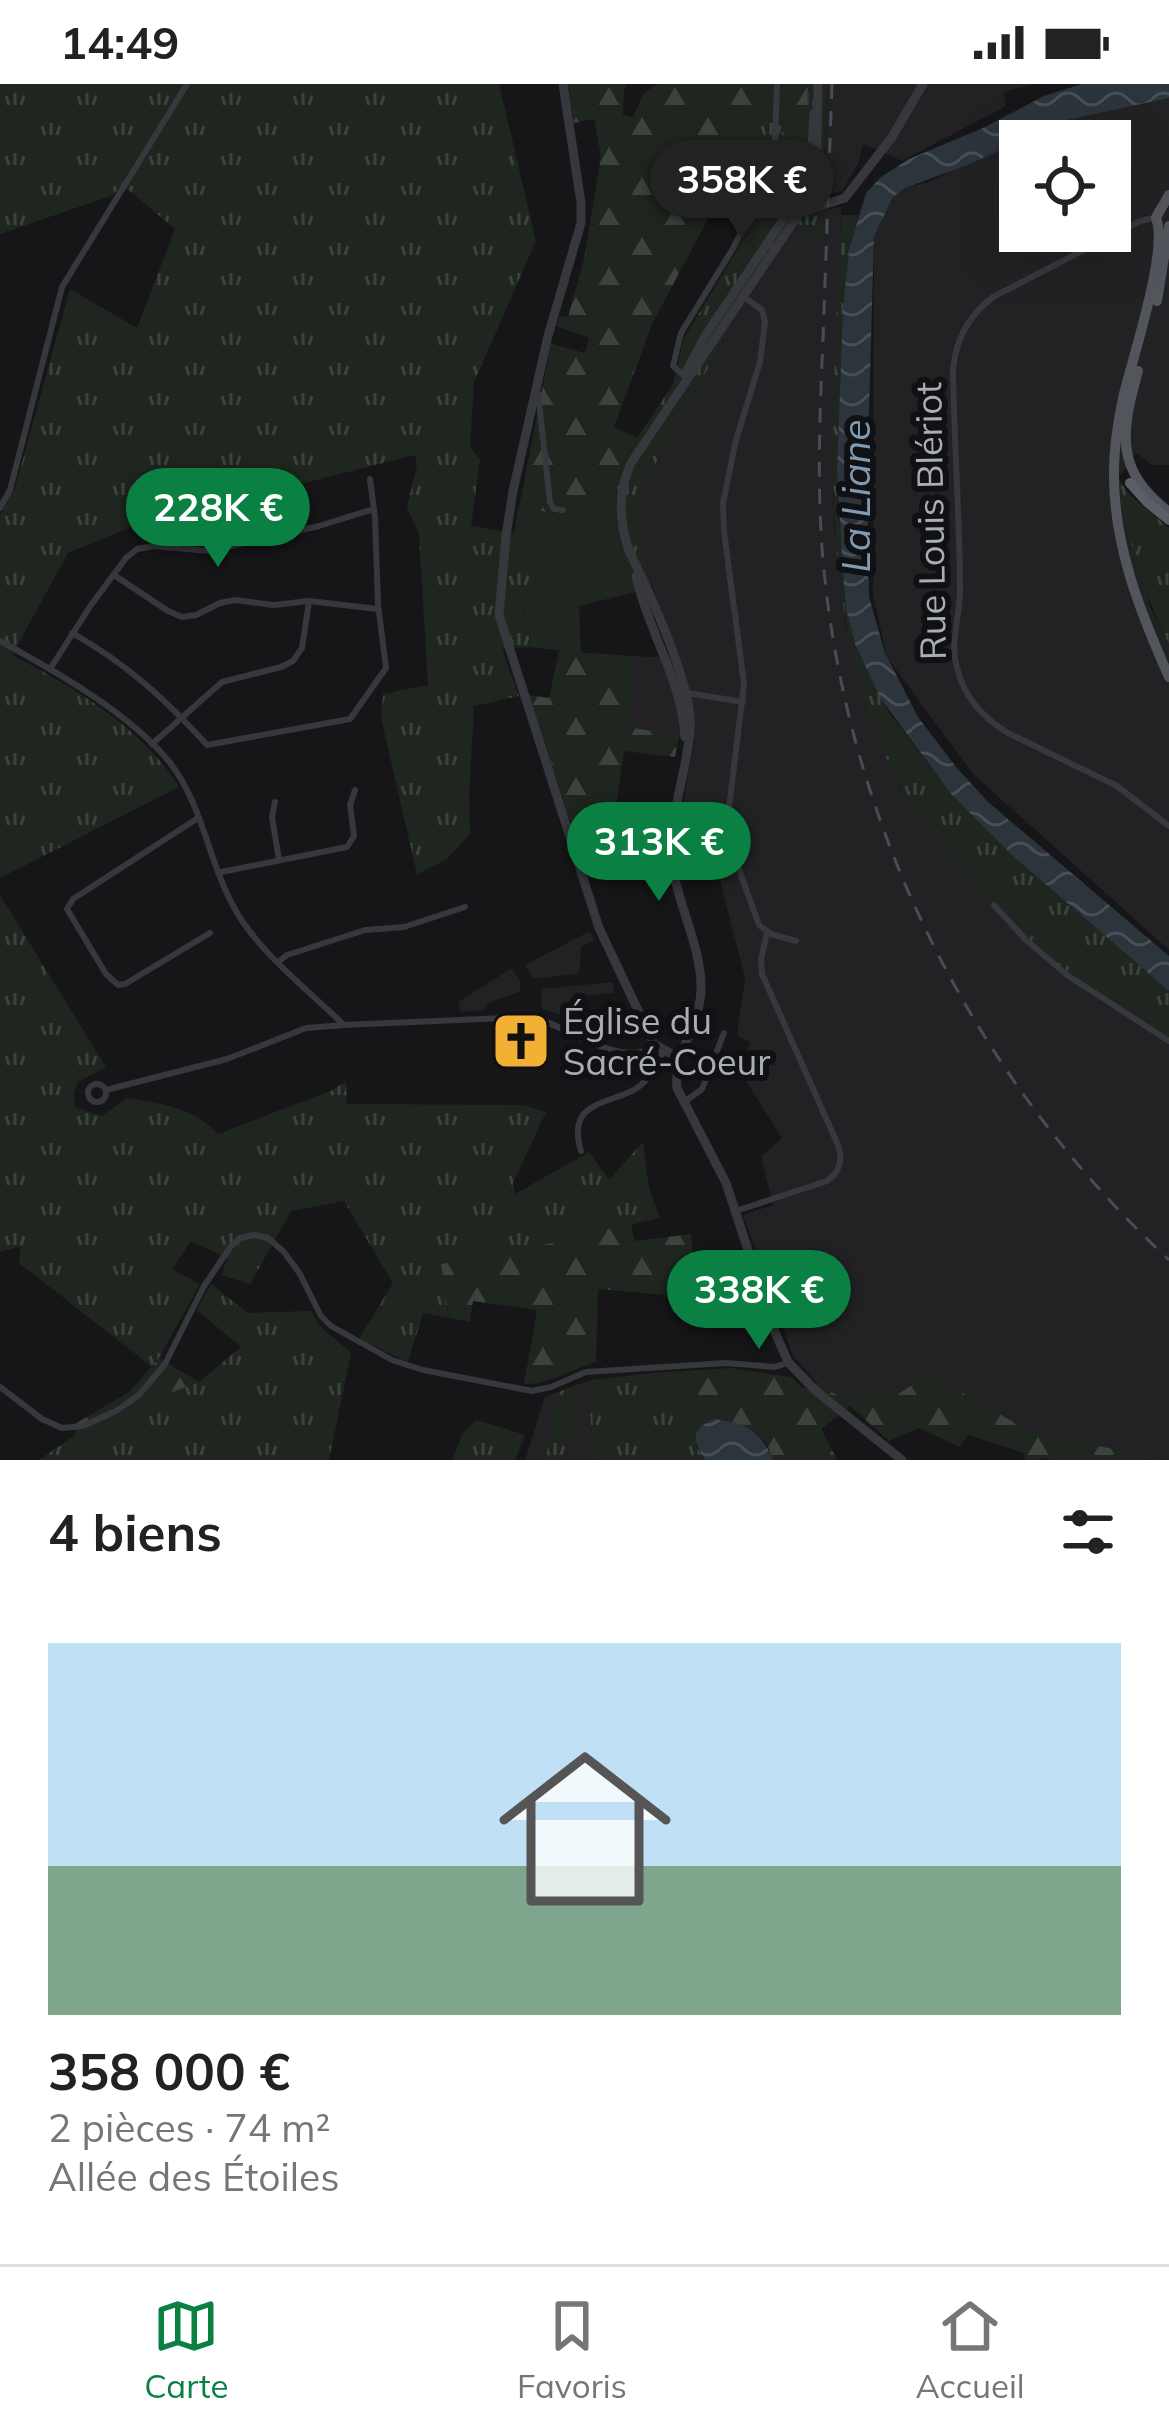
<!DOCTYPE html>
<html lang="fr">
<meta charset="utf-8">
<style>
body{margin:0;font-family:Mulish,sans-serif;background:#f2f2f2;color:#222;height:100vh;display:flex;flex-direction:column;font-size:45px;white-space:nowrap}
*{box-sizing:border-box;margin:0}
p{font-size:39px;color:#767676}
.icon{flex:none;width:66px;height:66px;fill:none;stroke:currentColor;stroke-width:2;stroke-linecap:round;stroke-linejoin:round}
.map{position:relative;height:1376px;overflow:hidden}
.sheet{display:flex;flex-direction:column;background:#fff;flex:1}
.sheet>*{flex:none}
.fabs{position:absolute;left:999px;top:36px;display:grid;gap:24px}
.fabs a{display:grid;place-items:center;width:132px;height:132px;border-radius:0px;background:#fff;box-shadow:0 12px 48px #0002;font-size:60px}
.price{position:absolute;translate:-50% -102px;padding:0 27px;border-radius:42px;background:#0b8043;color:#fff;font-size:39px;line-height:78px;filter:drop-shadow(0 3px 6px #0008)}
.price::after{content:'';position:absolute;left:50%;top:72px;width:36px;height:27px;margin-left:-18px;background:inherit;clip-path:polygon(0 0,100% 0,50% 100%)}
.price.on{background:#222;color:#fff}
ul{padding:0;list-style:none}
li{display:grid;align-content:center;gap:24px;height:636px;padding:0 48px}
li+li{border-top:3px solid #e0e0e0}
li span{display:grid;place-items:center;height:372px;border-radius:0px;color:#555}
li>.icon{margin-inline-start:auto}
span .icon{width:216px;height:216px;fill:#fffc;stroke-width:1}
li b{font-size:51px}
h2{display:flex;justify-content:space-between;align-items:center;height:144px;padding:0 48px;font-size:51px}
.status{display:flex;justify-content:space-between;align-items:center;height:84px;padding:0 60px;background:#fff;direction:ltr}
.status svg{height:33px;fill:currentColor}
.menu{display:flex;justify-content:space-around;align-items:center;height:168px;border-top:3px solid #e0e0e0;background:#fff;font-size:33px;color:#767676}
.menu a{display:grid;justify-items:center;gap:6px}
.menu .on{color:#0b8043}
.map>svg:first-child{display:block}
.built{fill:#222225;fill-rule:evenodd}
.grass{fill:url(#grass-tufts)}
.forest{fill:url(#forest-firs)}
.green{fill:#1e261f}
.water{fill:url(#water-waves)}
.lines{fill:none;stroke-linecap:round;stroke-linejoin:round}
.minor{stroke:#37383d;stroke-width:6}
.tertiary{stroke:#37383d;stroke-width:9}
.primary{stroke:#53555c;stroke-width:10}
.trunk{stroke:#5b5e65;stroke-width:10}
.rail{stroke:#4a4c52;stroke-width:3;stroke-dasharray:15 12;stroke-linecap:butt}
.labels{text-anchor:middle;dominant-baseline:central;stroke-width:12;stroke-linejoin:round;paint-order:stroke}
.street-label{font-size:36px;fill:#a8adb8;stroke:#111113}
.poi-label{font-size:36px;fill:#a8adb8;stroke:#111113;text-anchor:start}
.water-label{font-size:39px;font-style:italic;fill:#7f9bb3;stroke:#111113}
</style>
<div class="status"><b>14:49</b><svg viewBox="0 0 49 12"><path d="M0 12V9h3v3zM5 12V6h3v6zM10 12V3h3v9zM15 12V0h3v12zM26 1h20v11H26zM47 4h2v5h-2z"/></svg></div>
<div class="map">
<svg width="1169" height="1376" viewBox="0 0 1169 1376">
<defs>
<pattern id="grass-tufts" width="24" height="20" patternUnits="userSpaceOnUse" patternTransform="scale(3)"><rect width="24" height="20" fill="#1e261f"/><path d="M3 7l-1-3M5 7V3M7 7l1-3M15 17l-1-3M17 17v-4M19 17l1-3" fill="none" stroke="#3c433d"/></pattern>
<pattern id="forest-firs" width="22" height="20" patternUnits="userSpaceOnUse" patternTransform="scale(3)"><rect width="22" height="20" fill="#1e261f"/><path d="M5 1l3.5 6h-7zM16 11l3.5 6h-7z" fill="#3c433d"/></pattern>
<pattern id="water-waves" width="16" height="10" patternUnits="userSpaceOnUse" patternTransform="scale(3)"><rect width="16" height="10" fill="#2c353c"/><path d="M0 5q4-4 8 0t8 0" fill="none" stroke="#485056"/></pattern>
</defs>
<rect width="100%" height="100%" fill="#161618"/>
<g class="built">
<path d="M 827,0 L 1034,0 L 1004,8 L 1006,22 L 902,77 L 863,60 L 859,78 L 842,107 L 824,110 Z"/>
<path d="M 1169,14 L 1169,381 L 1152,381 L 1136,369 L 1118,394 L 1150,523 L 1169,560 L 1169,866 L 973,690 L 887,573 L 873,511 L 874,152 L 893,113 L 905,104 L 928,98 L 1062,37 ZM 1020,57 L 1110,57 L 1110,147 L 1020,147 Z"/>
<path d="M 841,123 L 833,373 L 834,441 L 846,544 L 900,704 L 1021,854 L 1169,961 L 1169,1376 L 1033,1349 L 929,1291 L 897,1311 L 840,1313 L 818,1300 L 793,1272 L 743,1131 L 773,1121 L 761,1073 L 782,1054 L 739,986 L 751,958 L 737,951 L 745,894 L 709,754 L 678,751 L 694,656 L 629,643 L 633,572 L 679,574 L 652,502 L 642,466 L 639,410 L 736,233 L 796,141 L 820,157 L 821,126 Z"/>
<path d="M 590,847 L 594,856 L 581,863 L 580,885 L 577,890 L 533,895 L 525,881 Z"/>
<path d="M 512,884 L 521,899 L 519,908 L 491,918 L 483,926 L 461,928 L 458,918 Z"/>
<path d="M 613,898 L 614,909 L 588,911 L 576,936 L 542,925 L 541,905 Z"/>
<path d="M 592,1296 L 590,1329 L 594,1376 L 560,1376 L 577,1339 L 576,1301 Z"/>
<path d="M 556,1309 L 547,1367 L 543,1376 L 525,1376 L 545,1313 Z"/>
</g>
<g class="grass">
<path d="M 0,0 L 499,0 L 536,157 L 474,298 L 470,362 L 480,376 L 471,442 L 513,449 L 515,445 L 544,447 L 535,497 L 523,531 L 530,549 L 528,563 L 502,565 L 519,612 L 474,622 L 469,712 L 470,750 L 447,775 L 417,790 L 381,634 L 383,610 L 428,601 L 419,450 L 407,423 L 417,381 L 415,371 L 193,427 L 157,432 L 68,469 L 12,571 C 73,603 142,643 179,703 L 0,794 L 0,431 L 15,404 L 70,205 L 137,244 L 175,145 L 130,107 L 120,103 L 113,111 L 0,150 Z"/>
<path d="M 757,0 L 783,0 L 781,83 L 763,123 L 805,74 L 808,0 L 827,0 L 821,158 L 795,142 L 736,233 L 639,410 L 642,466 L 652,502 L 632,509 L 616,444 L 617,397 L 637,354 L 673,300 L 684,254 L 762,124 L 730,108 L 751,94 C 757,63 754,31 757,0 Z"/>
<path d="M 841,131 L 859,131 L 849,166 L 843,223 L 837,386 L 846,524 L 855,560 L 887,626 L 951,710 L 1013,772 L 1169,907 L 1169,961 L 1021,854 L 1006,838 C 981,807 955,776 931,745 C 920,730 907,716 899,700 C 809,526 835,321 841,131 Z"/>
<path d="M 1118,394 L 1130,411 L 1169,444 L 1169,560 C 1142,507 1127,453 1118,394 Z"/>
<path d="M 0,811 L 106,983 L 78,998 L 74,1010 L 75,1023 L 102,1032 L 127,1014 C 164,1021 191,1022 218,1050 L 333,1006 L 346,997 L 347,1020 L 524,1021 L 546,1028 L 513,1099 L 515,1110 L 589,1068 L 609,1096 L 643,1058 L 649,1104 L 660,1134 L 513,1168 L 441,1180 L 449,1234 L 423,1229 L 408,1278 L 359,1255 L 393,1199 L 344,1117 L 291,1127 L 250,1200 L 222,1191 L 227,1174 L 191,1157 L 172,1185 L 200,1200 L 159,1274 L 151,1282 L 19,1179 L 21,1162 L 0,1168 Z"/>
<path d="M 211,1200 L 248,1229 L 311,1227 L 320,1242 L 351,1269 L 329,1376 L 39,1376 L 75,1351 L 123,1337 L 163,1312 L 199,1298 L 241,1263 L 197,1226 Z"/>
<path d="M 652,1289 L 657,1303 L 725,1336 L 712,1335 L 696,1362 L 705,1376 L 594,1376 L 590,1329 L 592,1296 Z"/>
<path d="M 576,1301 L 577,1339 L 560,1376 L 543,1376 L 547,1367 L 556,1309 Z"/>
<path d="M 477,1336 L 525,1351 L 515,1376 L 452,1376 L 463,1349 Z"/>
</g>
<g class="forest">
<path d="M 568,0 L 627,0 L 624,6 L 623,31 L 633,33 L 644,9 L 657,0 L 757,0 C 754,32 757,63 751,94 L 718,116 L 652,240 L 614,343 L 637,354 L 617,397 L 596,406 L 574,427 L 560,430 L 519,424 L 551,260 L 585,269 L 589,254 L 556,242 L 560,232 L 568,233 L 584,175 L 601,72 L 594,35 L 574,39 Z"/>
<path d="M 783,0 L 808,0 L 804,93 L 780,131 L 763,123 L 781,83 Z"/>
<path d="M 559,567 L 633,572 L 629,643 L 679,652 L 675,673 L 624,667 L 618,710 L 599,709 L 567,727 L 529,611 L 549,614 Z"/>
<path d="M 631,1140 L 635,1157 L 691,1150 L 698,1214 L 598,1205 L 596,1278 C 571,1285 549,1301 524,1300 L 537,1226 L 473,1217 L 470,1238 L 449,1234 L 441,1180 L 513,1168 Z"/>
<path d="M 159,1274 L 199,1298 L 163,1312 L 123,1337 L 75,1351 L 75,1340 L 129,1308 Z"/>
<path d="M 731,1284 L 791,1293 L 802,1304 L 818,1300 L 840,1313 L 897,1311 L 928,1290 L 1033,1349 L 1169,1376 L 1050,1376 L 1042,1373 L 1039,1376 L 1025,1376 L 1024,1369 L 968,1351 L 959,1363 L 920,1344 L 889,1357 L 850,1322 L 821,1345 L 837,1376 L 773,1376 L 767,1360 L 755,1347 L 727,1337 L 657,1303 L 652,1289 Z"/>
</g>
<g class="green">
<path d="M 617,397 L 616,444 L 632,509 L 579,522 L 581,569 L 528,563 L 530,549 L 523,532 L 535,497 L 544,448 L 515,445 L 518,424 L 560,430 L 574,427 L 596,406 Z"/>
<path d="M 600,709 L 618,710 L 616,726 L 645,729 L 663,750 L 666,786 L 643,795 L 600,791 L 588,794 L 567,727 Z"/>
</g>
<g class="water">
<path d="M 1082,0 L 1169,0 L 1169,14 L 1062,37 L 970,80 L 905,104 L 893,113 L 874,152 L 867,397 L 869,513 L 885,569 L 918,633 L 956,683 L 988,718 L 1169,872 L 1169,907 L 1013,772 L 951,710 L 881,615 L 855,560 L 846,524 L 844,501 L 837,386 L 843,223 L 849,166 L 866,109 L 881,93 L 909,75 L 983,44 L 1044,12 Z"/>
<path d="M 713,1335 C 744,1338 761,1346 773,1376 L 705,1376 C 693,1356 690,1347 713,1335 Z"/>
</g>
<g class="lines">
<g class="minor">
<path d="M 1154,134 L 1140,137 L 993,213 C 969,231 956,255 953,285 C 954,360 960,435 960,510 C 959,535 950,559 957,584 C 964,612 983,634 1008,649 L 1117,702 L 1169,742"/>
<path d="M 744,213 L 762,226 L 765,238 L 760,278 L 736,356 L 723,419 L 724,447 L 744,600 L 726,749 L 759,841 L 771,850 L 796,857"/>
<path d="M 688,295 L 673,282 L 681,249 L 732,166 L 774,86 L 777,0"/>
<path d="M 538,309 L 550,418 L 554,425 L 563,426"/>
<path d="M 0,424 L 10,406 L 62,203 L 187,0"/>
<path d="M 114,491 L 168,527 L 182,533 L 196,531 L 220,519 L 235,516 L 274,521 L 309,517 L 378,525"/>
<path d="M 72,549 C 126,579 165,615 207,661 L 350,635 L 386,584 L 378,520 L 375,434 L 370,395"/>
<path d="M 0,557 C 55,587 126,627 167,675 C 203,718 208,779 236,827 C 260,869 309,907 344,941 L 529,933 C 572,941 612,984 657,963"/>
<path d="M 50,585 L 91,521 L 126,474 L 137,465 L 154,462 L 209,467 L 319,442 L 374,425"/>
<path d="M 687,609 L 743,618"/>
<path d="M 152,660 L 222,598 L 281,583 L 293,577 L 302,564 L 309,518"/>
<path d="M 275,718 L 272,733 L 279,776"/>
<path d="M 198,734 L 73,815 L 67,825 L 106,890 L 118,901 L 125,900 L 210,849"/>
<path d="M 221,788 L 347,763 L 354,752 L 350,721 L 355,706"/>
<path d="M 994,821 L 1026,856 L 1067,891 L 1169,957"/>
<path d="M 278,878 L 287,871 L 365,846 L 404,843 L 465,823"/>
<circle cx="97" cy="1009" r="9"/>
<path d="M 106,1006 L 227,975 L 306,944 L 344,941"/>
<path d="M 683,1019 L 702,1005 L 724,949"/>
<path d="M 581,1067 C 567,1020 602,1021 632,1007 C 648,999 655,983 663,968"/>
<path d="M 736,1127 L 827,1097 C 840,1088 843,1075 838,1061 L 762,890 L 761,876 L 767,848"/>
<path d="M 0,1303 L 42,1335 L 62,1344 L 83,1342 L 116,1327 L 139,1311 L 165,1280 L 204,1202 L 231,1162 L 240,1154 L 254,1151 L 268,1154 L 284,1168 L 300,1190 L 321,1232 L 331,1242 L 392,1276 L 423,1286 L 532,1307 L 551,1303 L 586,1288 L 726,1279 L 775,1283 L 787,1279"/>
</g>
<g class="tertiary">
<path d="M 563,0 L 581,119 L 581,139 L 548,252 L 513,407 L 506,452 L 499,531 L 599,844 L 654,960 L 680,975"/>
<path d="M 801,128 L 845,114 L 892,53 L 923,0"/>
<path d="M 686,288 L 705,252 L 807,100 L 811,83 L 814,29"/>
<path d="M 630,469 C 649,507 693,603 690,643 C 688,688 667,735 672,780 C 678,822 702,864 701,906 C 700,941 673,970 677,1004 L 726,1099 L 775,1248 L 788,1278 L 816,1307 L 902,1376"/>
<path d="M 630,470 C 619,438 617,410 631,379 L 794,137 L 816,98 L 818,0"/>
<path d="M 636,492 C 648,547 682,596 685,653"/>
</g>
<g class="primary">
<path d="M 1159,128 L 1156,134 C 1169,166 1132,275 1123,314 C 1118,338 1114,363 1114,388 C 1113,460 1140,528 1169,593"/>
<path d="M 1159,128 L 1169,111"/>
<path d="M 1157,217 L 1169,142"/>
<path d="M 1138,287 C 1121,348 1114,386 1169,428"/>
</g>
<path class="trunk" d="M 1130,399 L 1147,418 L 1169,436"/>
<path class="rail" d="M 832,0 C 829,85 826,170 823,255 C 820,325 817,394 822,464 C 843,735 971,992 1169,1176"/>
</g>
<defs>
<symbol id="church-square" viewBox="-11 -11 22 22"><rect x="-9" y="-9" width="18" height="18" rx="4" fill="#f2b134" stroke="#111113"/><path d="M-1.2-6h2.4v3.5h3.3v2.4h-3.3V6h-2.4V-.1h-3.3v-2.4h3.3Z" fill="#111"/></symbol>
</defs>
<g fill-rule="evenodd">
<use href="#church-square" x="488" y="924" width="66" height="66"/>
</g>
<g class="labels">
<g class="street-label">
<text transform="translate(930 437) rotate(-91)">Rue Louis Blériot</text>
</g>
<g class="poi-label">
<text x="563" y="936">Église du<tspan x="563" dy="41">Sacré-Coeur</tspan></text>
</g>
<g class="water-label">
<text transform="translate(855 412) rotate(-90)">La Liane</text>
</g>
</g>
</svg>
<div class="fabs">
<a><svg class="icon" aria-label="locate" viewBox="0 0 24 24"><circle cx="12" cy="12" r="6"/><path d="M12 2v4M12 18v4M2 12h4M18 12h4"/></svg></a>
</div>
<b class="price on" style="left:742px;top:158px">358K €</b>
<b class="price" style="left:218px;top:486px">228K €</b>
<b class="price" style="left:659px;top:820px">313K €</b>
<b class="price" style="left:759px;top:1268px">338K €</b>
</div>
<section class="sheet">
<h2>4 biens<svg class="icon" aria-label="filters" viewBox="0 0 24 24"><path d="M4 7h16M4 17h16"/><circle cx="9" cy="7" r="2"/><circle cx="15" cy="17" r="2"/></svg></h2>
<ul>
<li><span style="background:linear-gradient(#bfe0f5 60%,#7fa58c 0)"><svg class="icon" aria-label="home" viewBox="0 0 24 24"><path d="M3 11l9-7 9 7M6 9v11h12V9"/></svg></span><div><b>358 000 €</b><p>2 pièces · 74 m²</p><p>Allée des Étoiles</p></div></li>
</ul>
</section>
<nav class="menu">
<a class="on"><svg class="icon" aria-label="map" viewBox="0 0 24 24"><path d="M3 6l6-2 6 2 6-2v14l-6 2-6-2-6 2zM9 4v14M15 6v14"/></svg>Carte</a>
<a><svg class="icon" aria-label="saved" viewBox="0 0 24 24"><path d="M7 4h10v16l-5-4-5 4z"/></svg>Favoris</a>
<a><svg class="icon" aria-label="home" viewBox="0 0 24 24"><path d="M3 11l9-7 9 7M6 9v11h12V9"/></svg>Accueil</a>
</nav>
